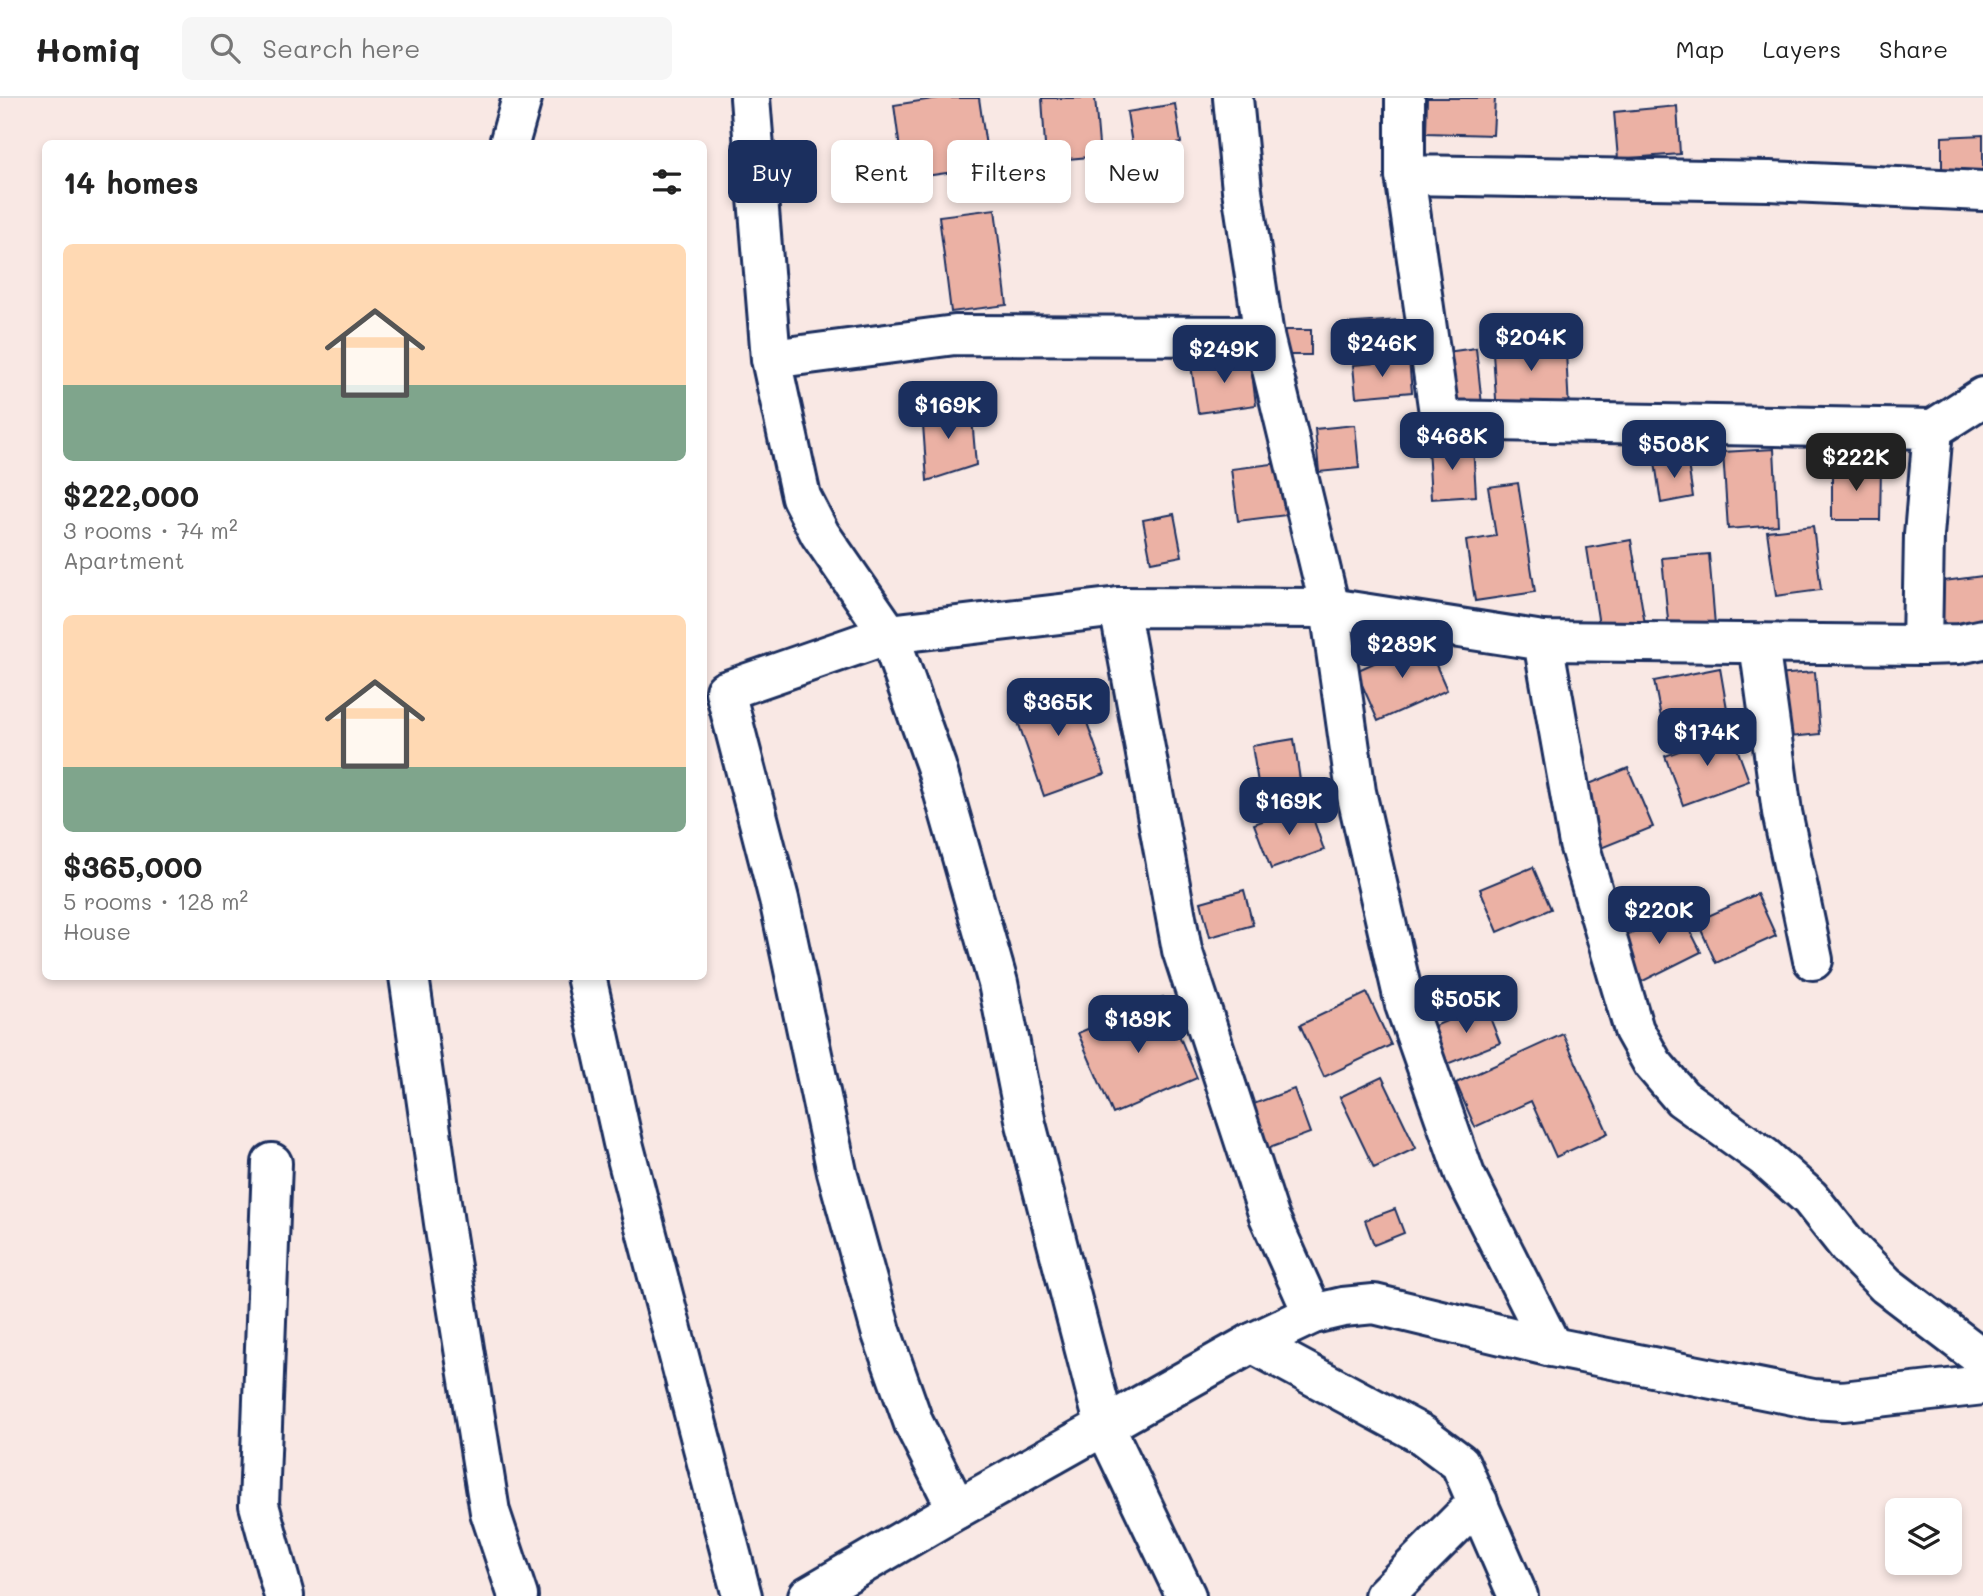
<!DOCTYPE html>
<meta charset="utf-8">
<style>
body{margin:0;font-family:Mali,sans-serif;background:#f6f6f6;color:#222;height:100vh;display:flex;flex-direction:column;font-size:26px;white-space:nowrap}
*{box-sizing:border-box;margin:0}
p{font-size:23px;color:#767676}
.icon{flex:none;width:38px;height:38px;fill:none;stroke:currentColor;stroke-width:2;stroke-linecap:round;stroke-linejoin:round}
.map{position:relative;flex:1;overflow:hidden}
.sheet{position:absolute;left:42px;top:42px;width:665px;height:840px;display:flex;flex-direction:column;background:#fff;border-radius:10px;box-shadow:0 4px 10px #0003}
.sheet>*{flex:none}
.banner{position:absolute;left:728px;top:42px;width:665px;height:63px;display:flex;gap:14px}
.controls{position:absolute;left:1885px;top:1400px;display:grid;gap:14px}
.controls a{display:grid;place-items:center;width:77px;height:77px;border-radius:10px;background:#fff;box-shadow:0 4px 10px #0003;font-size:35px}
.price{position:absolute;translate:-50% -60px;padding:0 16px;border-radius:14px;background:#1b2f5e;color:#fff;font-size:23px;line-height:46px;filter:drop-shadow(0 2px 4px #0008)}
.price::after{content:'';position:absolute;left:50%;top:42px;width:21px;height:16px;margin-left:-10px;background:inherit;clip-path:polygon(0 0,100% 0,50% 100%)}
.price.selected{background:#222;color:#fff}
ul{padding:0;list-style:none}
li{display:grid;align-content:center;gap:14px;height:371px;padding:0 21px}
li span{display:grid;place-items:center;height:217px;border-radius:10px;color:#555}
li>.icon{margin-inline-start:auto}
span .icon{width:126px;height:126px;fill:#fffc;stroke-width:1}
li b{font-size:30px}
h2{display:flex;justify-content:space-between;align-items:center;height:84px;padding:0 21px;font-size:30px}
.tag{padding:0 24px;border-radius:10px;background:#fff;box-shadow:0 4px 10px #0003;font-size:24px;line-height:63px}
.tag.selected{background:#1b2f5e;color:#fff}
header{display:flex;align-items:center;gap:42px;box-sizing:border-box;height:98px;padding:0 35px;background:#fff;border-bottom:2px solid #e0e0e0}
header strong{font-size:33px}
nav{display:flex;gap:38px;margin-inline-start:auto;font-size:24px}
.search{width:490px;height:63px;background:#f6f6f6;display:flex;align-items:center;gap:18px;box-sizing:border-box;padding:0 24px;border-radius:10px;color:#767676;font-size:26px}
.map>svg:first-child{display:block}
.building{fill:#ebb1a4;stroke:#1b2f5e;stroke-width:2}
.lines{fill:none;stroke-linecap:round;stroke-linejoin:round}
.street-casing{stroke:#1b2f5e;stroke-width:44}
.street{stroke:#fff;stroke-width:38}
</style>
<header>
<strong>Homiq</strong>
<div class="search"><svg class="icon" aria-label="search" viewBox="0 0 24 24"><circle cx="10" cy="10" r="6"/><path d="M15 15l6 6"/></svg>Search here</div>
<nav><a>Map</a><a>Layers</a><a>Share</a></nav>
</header>
<div class="map">
<svg width="1983" height="1498" viewBox="0 0 1983 1498">
<rect width="100%" height="100%" fill="#f9e8e4"/>
<filter id="ink" filterUnits="userSpaceOnUse"><feTurbulence type="fractalNoise" baseFrequency=".0143" numOctaves="2"/><feDisplacementMap in="SourceGraphic" scale="14" xChannelSelector="R" yChannelSelector="G"/><feConvolveMatrix kernelMatrix="1 2 1 2 8 2 1 2 1" color-interpolation-filters="sRGB"/></filter>
<g filter="url(#ink)">
<g class="building">
<path d="M 939,0 L 979,0 L 989,69 L 904,81 L 894,7 Z"/>
<path d="M 1042,0 L 1095,0 L 1100,58 L 1046,63 Z"/>
<path d="M 1427,0 L 1495,0 L 1493,37 L 1426,35 Z"/>
<path d="M 1175,6 L 1181,45 L 1133,53 L 1127,14 Z"/>
<path d="M 1677,8 L 1680,56 L 1618,61 L 1614,14 Z"/>
<path d="M 1983,37 L 1983,82 L 1942,82 L 1942,39 Z"/>
<path d="M 995,111 L 1007,207 L 951,214 L 939,118 Z"/>
<path d="M 1399,222 L 1402,255 L 1346,258 L 1343,226 Z"/>
<rect x="1277" y="232" width="34" height="25"/>
<path d="M 1565,235 L 1569,312 L 1497,316 L 1492,239 Z"/>
<path d="M 1476,250 L 1482,307 L 1444,311 L 1439,255 Z"/>
<path d="M 1250,259 L 1256,307 L 1198,315 L 1191,267 Z"/>
<path d="M 1409,262 L 1412,294 L 1356,299 L 1353,267 Z"/>
<path d="M 971,308 L 976,367 L 927,383 L 922,312 Z"/>
<path d="M 1355,327 L 1359,370 L 1319,374 L 1315,331 Z"/>
<path d="M 1473,346 L 1476,398 L 1431,401 L 1428,349 Z"/>
<path d="M 1774,351 L 1778,427 L 1728,431 L 1723,354 Z"/>
<path d="M 1687,359 L 1693,399 L 1661,405 L 1655,364 Z"/>
<path d="M 1280,365 L 1287,417 L 1238,423 L 1231,371 Z"/>
<path d="M 1832,368 L 1881,369 L 1880,422 L 1832,422 Z"/>
<path d="M 1518,385 L 1535,494 L 1475,503 L 1466,443 L 1496,438 L 1488,389 Z"/>
<path d="M 1174,416 L 1182,458 L 1151,464 L 1143,422 Z"/>
<path d="M 1813,428 L 1821,492 L 1776,498 L 1767,433 Z"/>
<path d="M 1631,442 L 1646,532 L 1601,540 L 1587,450 Z"/>
<path d="M 1709,456 L 1715,527 L 1669,532 L 1662,460 Z"/>
<path d="M 1983,478 L 1983,530 L 1941,534 L 1936,484 Z"/>
<path d="M 1425,542 L 1447,592 L 1378,623 L 1356,573 Z"/>
<path d="M 1720,570 L 1731,634 L 1666,645 L 1654,583 Z"/>
<path d="M 1815,574 L 1820,636 L 1780,640 L 1775,577 Z"/>
<path d="M 1072,582 L 1105,676 L 1044,698 L 1011,604 Z"/>
<path d="M 1731,634 L 1749,683 L 1683,707 L 1665,658 Z"/>
<path d="M 1294,641 L 1301,689 L 1260,697 L 1252,648 Z"/>
<path d="M 1628,670 L 1653,729 L 1596,752 L 1572,693 Z"/>
<path d="M 1308,706 L 1324,752 L 1271,771 L 1254,726 Z"/>
<path d="M 1533,769 L 1551,811 L 1498,834 L 1480,791 Z"/>
<path d="M 1244,792 L 1253,827 L 1210,839 L 1201,804 Z"/>
<path d="M 1757,796 L 1776,838 L 1716,865 L 1697,823 Z"/>
<path d="M 1680,812 L 1701,854 L 1639,885 L 1618,842 Z"/>
<path d="M 1367,895 L 1391,947 L 1324,979 L 1300,927 Z"/>
<path d="M 1163,899 L 1197,980 L 1113,1016 L 1078,935 Z"/>
<path d="M 1485,907 L 1500,945 L 1447,966 L 1432,929 Z"/>
<path d="M 1563,936 L 1608,1035 L 1556,1059 L 1531,1003 L 1475,1029 L 1456,985 Z"/>
<path d="M 1382,979 L 1416,1050 L 1374,1070 L 1340,999 Z"/>
<path d="M 1294,991 L 1310,1035 L 1256,1055 L 1240,1011 Z"/>
<path d="M 1395,1111 L 1404,1135 L 1374,1147 L 1365,1122 Z"/>
</g>
<g class="lines">
<defs>
<g id="street">
<path d="M 750,0 L 771,261"/>
<path d="M 1233,0 L 1242,92 L 1264,238 L 1330,510 L 1356,694 L 1405,907 L 1465,1077 L 1552,1249"/>
<path d="M 1405,0 L 1405,77 L 1769,83 L 1983,93"/>
<path d="M 509,46 L 522,0"/>
<path d="M 1405,77 L 1440,322 L 1933,331 L 1924,437 L 1922,547"/>
<path d="M 1933,331 L 1983,299"/>
<path d="M 1119,509 L 1182,852 L 1269,1118 L 1313,1216"/>
<path d="M 1543,543 L 1579,746 L 1634,932 L 1653,966 L 1682,1000 L 1764,1059 L 1810,1100 L 1848,1148 L 1886,1187 L 1983,1261"/>
<path d="M 1759,546 L 1782,714 L 1813,862"/>
<path d="M 409,878 L 444,1125 L 490,1414 L 518,1498"/>
<path d="M 586,878 L 623,1045 L 742,1498"/>
<path d="M 272,1065 L 259,1407 L 284,1498"/>
<path d="M 1252,1245 L 1421,1336 L 1460,1365 L 1518,1498"/>
<path d="M 957,1411 L 914,1326 L 881,1233 L 837,1074 L 779,801 L 725,593 L 889,536 L 1119,509 L 1330,510 L 1543,543 L 1922,547 L 1959,546 L 1983,541"/>
<path d="M 808,1498 L 957,1411 L 1252,1245 L 1313,1216 L 1343,1209 L 1374,1206 L 1552,1249 L 1813,1301 L 1843,1303 L 1983,1287"/>
<path d="M 1186,1498 L 1105,1329 L 1026,1026 L 998,885 L 936,668 L 889,536 L 820,436 L 801,399 L 771,261 L 955,237 L 1264,238"/>
<path d="M 1384,1498 L 1478,1404"/>
</g>
</defs>
<use href="#street" class="street-casing"/>
<use href="#street" class="street"/>
</g>
</g>
</svg>
<div class="controls">
<a><svg class="icon" aria-label="layers" viewBox="0 0 24 24"><path d="M12 4l9 5-9 5-9-5zM3 14l9 5 9-5"/></svg></a>
</div>
<b class="price" style="left:1531px;top:275px">$204K</b>
<b class="price" style="left:1382px;top:281px">$246K</b>
<b class="price" style="left:1224px;top:287px">$249K</b>
<b class="price" style="left:948px;top:343px">$169K</b>
<b class="price" style="left:1452px;top:374px">$468K</b>
<b class="price" style="left:1674px;top:382px">$508K</b>
<b class="price selected" style="left:1856px;top:395px">$222K</b>
<b class="price" style="left:1402px;top:582px">$289K</b>
<b class="price" style="left:1058px;top:640px">$365K</b>
<b class="price" style="left:1707px;top:670px">$174K</b>
<b class="price" style="left:1289px;top:739px">$169K</b>
<b class="price" style="left:1659px;top:848px">$220K</b>
<b class="price" style="left:1466px;top:937px">$505K</b>
<b class="price" style="left:1138px;top:957px">$189K</b>
<div class="banner">
<a class="tag selected">Buy</a>
<a class="tag">Rent</a>
<a class="tag">Filters</a>
<a class="tag">New</a>
</div>
<section class="sheet">
<h2>14 homes<svg class="icon" aria-label="filters" viewBox="0 0 24 24"><path d="M4 7h16M4 17h16"/><circle cx="9" cy="7" r="2"/><circle cx="15" cy="17" r="2"/></svg></h2>
<ul>
<li><span style="background:linear-gradient(#ffd9b3 65%,#7fa58c 0)"><svg class="icon" aria-label="home" viewBox="0 0 24 24"><path d="M3 11l9-7 9 7M6 9v11h12V9"/></svg></span><div><b>$222,000</b><p>3 rooms · 74 m²</p><p>Apartment</p></div></li>
<li><span style="background:linear-gradient(#ffd9b3 70%,#7fa58c 0)"><svg class="icon" aria-label="home" viewBox="0 0 24 24"><path d="M3 11l9-7 9 7M6 9v11h12V9"/></svg></span><div><b>$365,000</b><p>5 rooms · 128 m²</p><p>House</p></div></li>
</ul>
</section>
</div>
